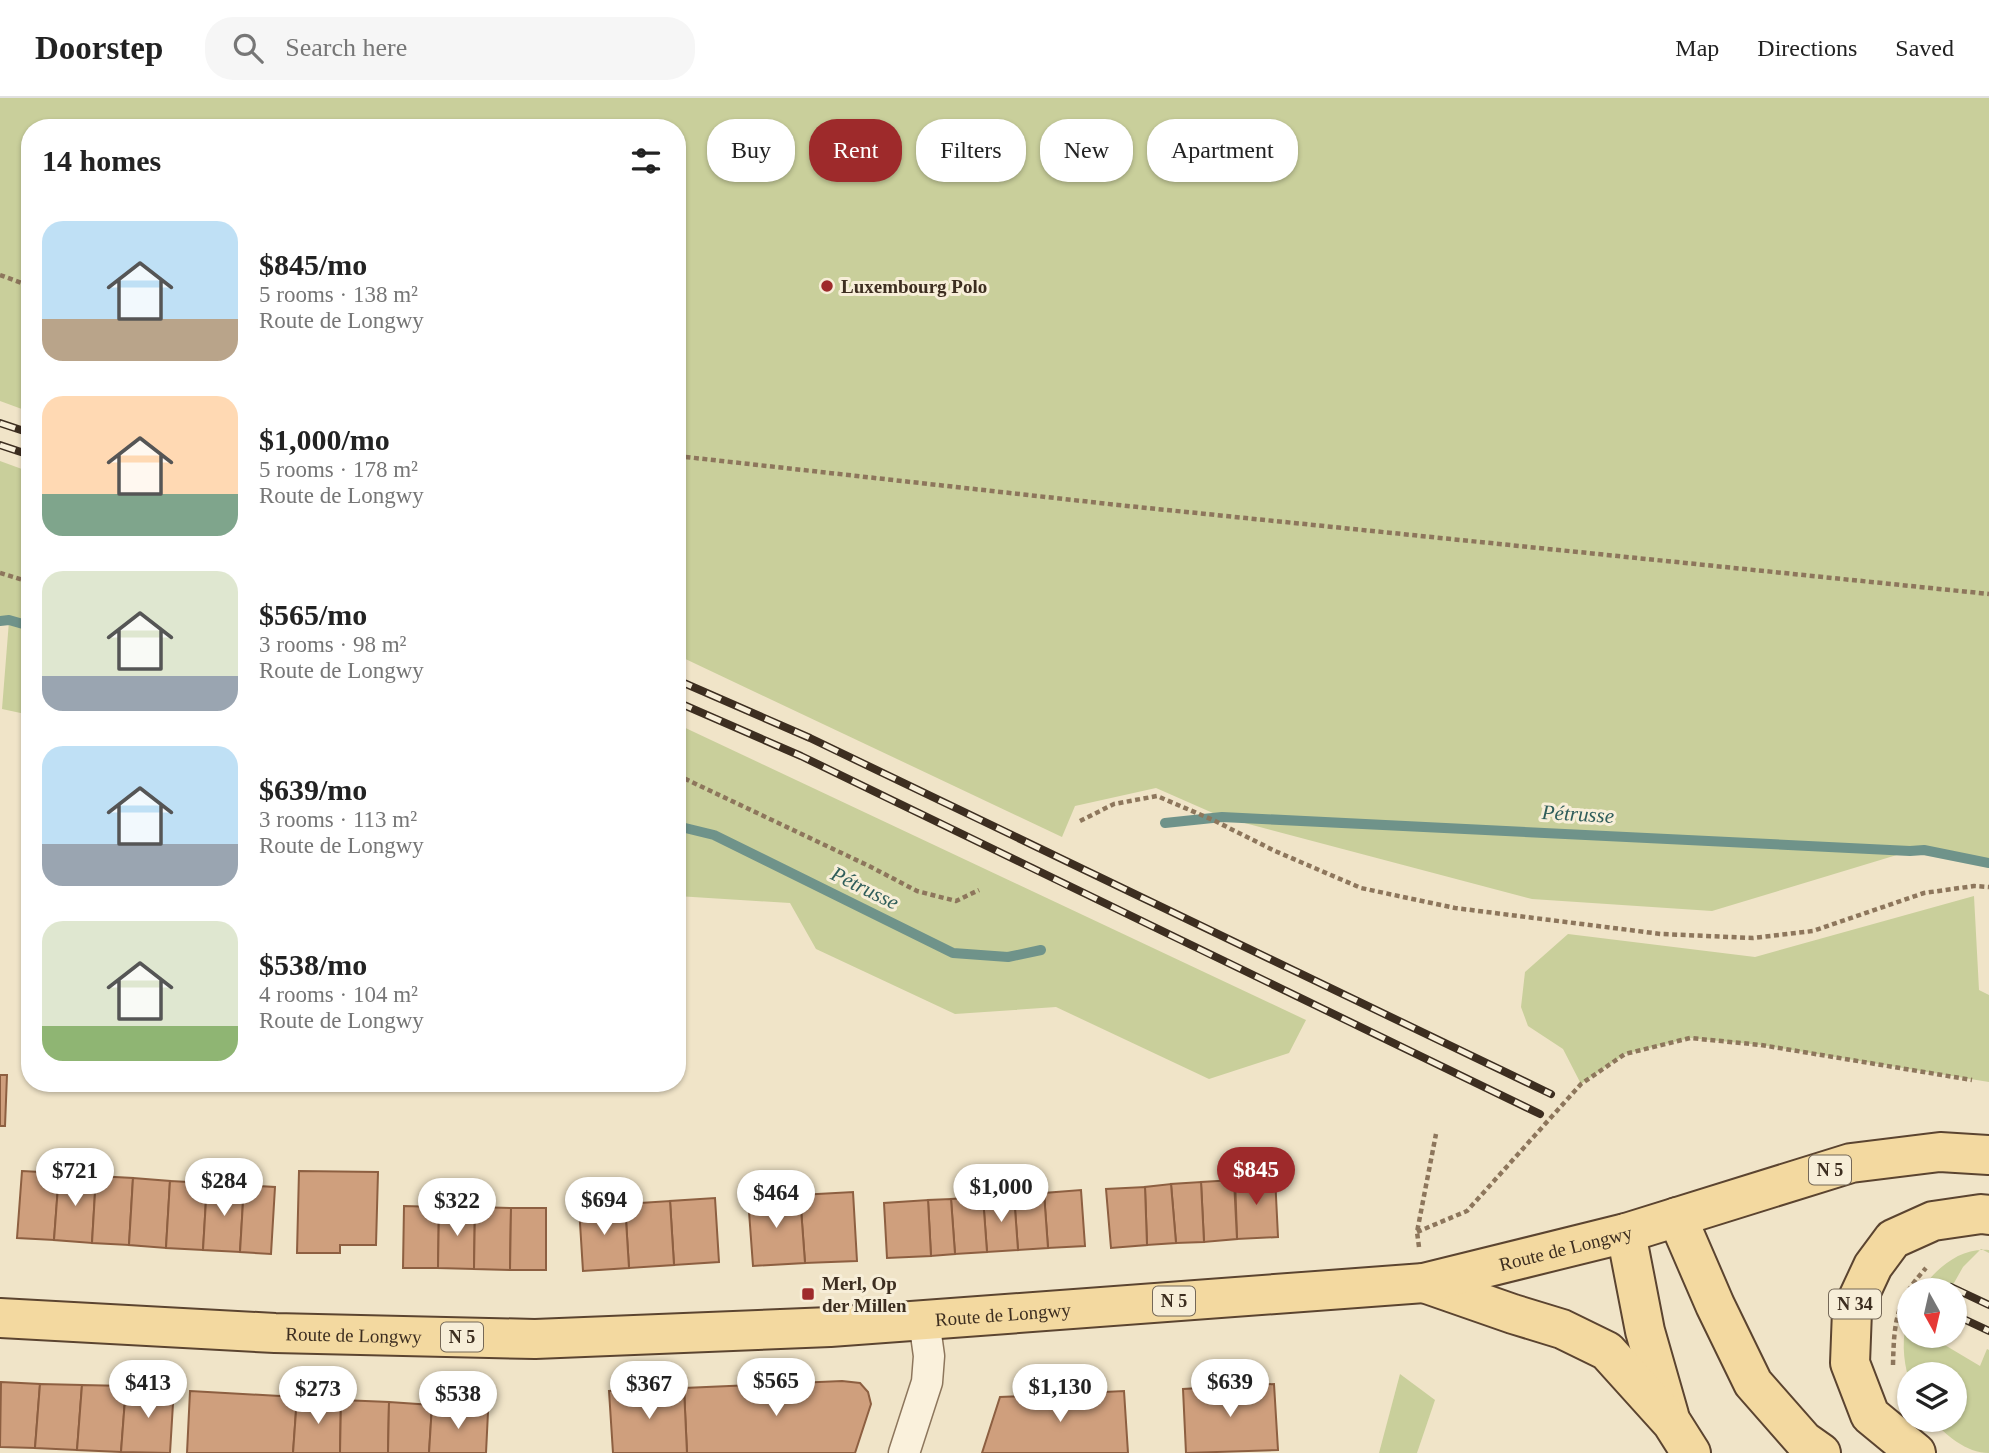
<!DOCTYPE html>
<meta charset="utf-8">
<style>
body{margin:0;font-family:Georgia,serif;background:#f6f6f6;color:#222;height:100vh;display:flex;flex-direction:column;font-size:26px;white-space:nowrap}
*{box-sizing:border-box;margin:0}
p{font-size:23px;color:#767676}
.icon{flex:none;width:38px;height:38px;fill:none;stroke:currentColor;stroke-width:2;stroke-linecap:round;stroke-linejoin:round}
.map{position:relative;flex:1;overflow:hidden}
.side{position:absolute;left:21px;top:21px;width:665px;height:973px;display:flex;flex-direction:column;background:#fff;border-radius:28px;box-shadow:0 2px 5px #0004}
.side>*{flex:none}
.top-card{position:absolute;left:707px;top:21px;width:665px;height:63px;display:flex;gap:14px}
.needle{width:46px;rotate:172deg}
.fabs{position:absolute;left:1897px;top:1180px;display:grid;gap:14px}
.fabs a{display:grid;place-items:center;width:70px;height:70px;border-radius:50%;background:#fff;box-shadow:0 2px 5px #0004;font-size:35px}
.price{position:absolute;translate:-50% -60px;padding:0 16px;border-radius:24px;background:#fff;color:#222;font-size:23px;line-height:46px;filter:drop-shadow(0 2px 4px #0008)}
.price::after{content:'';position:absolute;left:50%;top:42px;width:21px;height:16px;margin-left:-10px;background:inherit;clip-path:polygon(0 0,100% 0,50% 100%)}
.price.on{background:#9e2a2b;color:#fff}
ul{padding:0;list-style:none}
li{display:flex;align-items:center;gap:21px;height:175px;padding:0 21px}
li span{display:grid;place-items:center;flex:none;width:196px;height:140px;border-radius:21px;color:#555}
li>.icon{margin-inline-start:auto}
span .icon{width:84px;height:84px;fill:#fffc;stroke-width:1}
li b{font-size:30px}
h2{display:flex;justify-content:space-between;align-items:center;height:84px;padding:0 21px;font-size:30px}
.chip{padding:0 24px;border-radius:28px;background:#fff;box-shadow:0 2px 5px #0004;font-size:24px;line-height:63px}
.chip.on{background:#9e2a2b;color:#fff}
header{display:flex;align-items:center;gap:42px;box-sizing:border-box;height:98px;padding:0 35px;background:#fff;border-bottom:2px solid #e0e0e0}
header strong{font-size:33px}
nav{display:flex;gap:38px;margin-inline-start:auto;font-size:24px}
.search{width:490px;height:63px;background:#f6f6f6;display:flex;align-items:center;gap:18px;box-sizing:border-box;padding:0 24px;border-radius:28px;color:#767676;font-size:26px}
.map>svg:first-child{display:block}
.green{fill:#c9cf9b}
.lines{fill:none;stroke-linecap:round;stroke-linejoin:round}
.stream{stroke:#6f938a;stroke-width:10}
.building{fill:#cf9f7d;stroke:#8d5f41;stroke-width:2}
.minor-casing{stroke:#8d765c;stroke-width:33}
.primary-casing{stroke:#5b4430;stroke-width:42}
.path{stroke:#8d765c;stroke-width:4.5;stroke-dasharray:5 3.5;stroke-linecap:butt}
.minor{stroke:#faf1dc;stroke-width:30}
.primary{stroke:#f3d9a0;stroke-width:38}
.rail-casing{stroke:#3d2e20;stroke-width:8}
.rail{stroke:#f7eed8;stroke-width:5;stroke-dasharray:16;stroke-linecap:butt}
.poi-dot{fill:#9e2a2b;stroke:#f7eed8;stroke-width:2.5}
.labels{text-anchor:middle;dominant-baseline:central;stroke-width:6;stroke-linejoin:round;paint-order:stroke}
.shield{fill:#f7eed8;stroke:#756857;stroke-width:2}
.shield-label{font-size:18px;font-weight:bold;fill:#3d2e20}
.poi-label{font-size:19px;font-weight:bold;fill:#3d2e20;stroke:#f7eed8;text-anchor:start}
.street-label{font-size:19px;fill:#3d2e20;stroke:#f7eed8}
.water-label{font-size:21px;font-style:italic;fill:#2f5d5a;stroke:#f7eed8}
</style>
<header>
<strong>Doorstep</strong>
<div class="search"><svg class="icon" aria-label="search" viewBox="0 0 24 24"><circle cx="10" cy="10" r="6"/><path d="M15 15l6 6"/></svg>Search here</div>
<nav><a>Map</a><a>Directions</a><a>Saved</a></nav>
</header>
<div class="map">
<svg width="1989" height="1355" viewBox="0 0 1989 1355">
<rect width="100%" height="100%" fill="#f0e4c8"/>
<g class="green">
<path d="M 0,0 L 1989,0 L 1989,767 L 1924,752 L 1910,753 L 1712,813 L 1532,801 L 1222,719 L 1156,690 L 1075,708 L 1062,739 L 677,557 L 677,30 L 30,30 L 30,314 L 0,303 Z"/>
<path d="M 0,363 L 30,374 L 30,617 L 2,611 L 9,523 L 0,523 Z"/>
<path d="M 677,626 L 1306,922 L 1289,955 L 1209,981 L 1056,909 L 955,916 L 816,851 L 790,805 L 677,798 Z"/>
<path d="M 1974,798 L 1979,892 L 1989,897 L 1989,984 L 1761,947 L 1690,940 L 1625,956 L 1581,986 L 1563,951 L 1528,928 L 1521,909 L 1525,874 L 1568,836 L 1755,859 Z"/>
<path d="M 1981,1151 L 1963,1169 L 1950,1192 L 1921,1192 C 1936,1170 1961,1149 1989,1152 L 1989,1155 Z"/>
<path d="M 1909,1218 L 1909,1237 L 1938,1237 L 1938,1243 L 1980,1268 L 1987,1251 L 1989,1252 L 1989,1355 C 1966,1355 1946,1337 1931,1321 L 1955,1321 L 1955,1276 L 1909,1276 L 1909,1282 C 1903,1262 1901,1237 1909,1218 Z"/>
<path d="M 1400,1276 L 1435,1302 L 1417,1355 L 1379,1355 Z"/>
</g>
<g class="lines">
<g class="stream">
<path d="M 0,523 L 9,522 L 30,528"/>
<path d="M 1165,725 L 1222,719 L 1910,753 L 1924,752 L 1989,765"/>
<path d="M 677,728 L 714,737 L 953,855 L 1008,859 L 1041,852"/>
</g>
</g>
<g class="building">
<path d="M 0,977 L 7,977 L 5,1028 L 0,1028 Z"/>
<path d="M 22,1073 L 59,1075 L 54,1142 L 17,1140 Z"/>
<path d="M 299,1073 L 378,1074 L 376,1147 L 340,1147 L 340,1155 L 297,1155 Z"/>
<path d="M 59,1075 L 96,1078 L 92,1145 L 54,1142 Z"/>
<path d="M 96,1078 L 133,1080 L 129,1147 L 92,1145 Z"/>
<path d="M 1275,1078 L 1278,1139 L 1237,1141 L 1235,1079 Z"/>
<path d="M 133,1080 L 170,1083 L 166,1150 L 129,1147 Z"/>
<path d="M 1234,1082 L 1237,1141 L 1204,1144 L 1201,1084 Z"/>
<path d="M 170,1083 L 207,1085 L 203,1152 L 166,1150 Z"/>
<path d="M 1201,1084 L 1204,1144 L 1176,1145 L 1171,1086 Z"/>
<path d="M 207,1085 L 244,1087 L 240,1154 L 203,1152 Z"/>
<path d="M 1171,1086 L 1176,1145 L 1147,1147 L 1145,1089 Z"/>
<path d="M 244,1087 L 275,1089 L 271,1156 L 240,1154 Z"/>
<path d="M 1145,1089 L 1147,1147 L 1111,1150 L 1106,1091 Z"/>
<path d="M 1081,1092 L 1085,1148 L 1048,1150 L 1044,1095 Z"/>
<path d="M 853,1094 L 857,1163 L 805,1165 L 800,1097 Z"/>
<path d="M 1044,1095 L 1048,1150 L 1018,1152 L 1014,1097 Z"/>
<path d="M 800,1097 L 805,1165 L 753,1168 L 748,1100 Z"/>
<path d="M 1014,1097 L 1018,1152 L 987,1154 L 983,1099 Z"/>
<path d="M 983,1099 L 987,1154 L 955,1156 L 951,1101 Z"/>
<path d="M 715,1100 L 719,1164 L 674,1167 L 670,1103 Z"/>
<path d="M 951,1101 L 955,1156 L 931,1158 L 928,1102 Z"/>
<path d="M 928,1102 L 931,1158 L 887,1160 L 884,1105 Z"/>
<path d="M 670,1103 L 674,1167 L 629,1170 L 625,1106 Z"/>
<path d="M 625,1106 L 629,1170 L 583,1173 L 579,1109 Z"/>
<path d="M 404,1108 L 439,1109 L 438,1170 L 403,1170 Z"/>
<path d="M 439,1109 L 475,1109 L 474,1171 L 438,1170 Z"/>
<path d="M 475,1109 L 511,1110 L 510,1172 L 474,1171 Z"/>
<path d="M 511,1110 L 546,1110 L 546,1172 L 510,1172 Z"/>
<path d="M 842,1283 L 860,1285 L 868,1294 L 871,1306 L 855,1355 L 687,1355 L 684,1290 Z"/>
<path d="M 1,1284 L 40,1286 L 35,1350 L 0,1349 Z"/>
<path d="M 40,1286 L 82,1287 L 77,1352 L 35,1350 Z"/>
<path d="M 1274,1286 L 1278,1352 L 1186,1355 L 1183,1291 Z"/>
<path d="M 82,1287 L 126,1288 L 121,1354 L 77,1352 Z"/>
<path d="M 126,1288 L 174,1289 L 170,1355 L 121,1354 Z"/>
<path d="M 684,1290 L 687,1355 L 613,1355 L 609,1293 Z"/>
<path d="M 190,1293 L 297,1299 L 293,1355 L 187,1355 Z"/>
<path d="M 1124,1293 L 1128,1355 L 982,1355 L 1000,1299 Z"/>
<path d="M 297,1299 L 341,1302 L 340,1355 L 293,1355 Z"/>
<path d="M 341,1302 L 389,1304 L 388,1355 L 340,1355 Z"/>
<path d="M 389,1304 L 432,1307 L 429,1355 L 388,1355 Z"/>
<path d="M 432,1307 L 488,1314 L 486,1355 L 429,1355 Z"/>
</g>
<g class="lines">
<defs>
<path id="minor" d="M 904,1355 L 927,1284 L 929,1258 L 924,1222"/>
<g id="primary">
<path d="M 1677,1119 L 1715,1207 L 1753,1285 L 1804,1343 L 1821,1355"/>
<path d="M 1626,1135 L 1645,1233 L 1669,1317"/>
<path d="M 1424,1185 L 1513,1216 L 1562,1231 L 1607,1253 L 1672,1325 L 1691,1355"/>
<path id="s1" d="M 0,1220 L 275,1235 L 535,1241 L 830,1229 L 1424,1185 L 1626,1135 L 1851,1065 L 1940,1054 L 1989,1057"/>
<path d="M 1916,1355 L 1870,1317 L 1850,1265 L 1852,1213 L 1873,1168 L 1893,1141 L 1933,1123 L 1981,1116 L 1989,1117"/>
</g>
</defs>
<use href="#minor" class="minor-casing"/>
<use href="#primary" class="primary-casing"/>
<g class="path">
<path d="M 0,177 L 30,188"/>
<path d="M 677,358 L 1118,407 L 1989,496"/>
<path d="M 0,475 L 30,484"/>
<path d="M 677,677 L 869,768 L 917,793 L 956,803 L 979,792"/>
<path d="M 1080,723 L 1114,706 L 1157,698 L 1213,722 L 1275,753 L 1361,790 L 1455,810 L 1661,836 L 1753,840 L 1813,833 L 1924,795 L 1974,788 L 1989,789"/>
<path d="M 1417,1134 L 1467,1113 L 1581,986 L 1625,956 L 1690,940 L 1761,947 L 1972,982"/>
<path d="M 1419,1149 L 1417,1134 L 1436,1036"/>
<path d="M 1893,1267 C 1894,1223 1896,1203 1926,1170"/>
</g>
<use href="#minor" class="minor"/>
<use href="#primary" class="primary"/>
<defs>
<g id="rail">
<path d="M 0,325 L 30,335"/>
<path d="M 0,347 L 30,357"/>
<path d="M 677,582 L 810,640 L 1551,996"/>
<path d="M 677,604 L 801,658 L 1540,1016"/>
<path d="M 1951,1189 L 1989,1207"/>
<path d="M 1955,1217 L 1989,1233"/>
</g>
</defs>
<use href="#rail" class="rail-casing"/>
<use href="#rail" class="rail"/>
</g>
<g class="poi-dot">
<circle cx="827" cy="188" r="7"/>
<rect x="801" y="1189" width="14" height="14" rx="3.5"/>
</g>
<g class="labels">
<g class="shield">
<rect x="1809" y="1057.5" width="42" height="29" rx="5"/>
<rect x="1153" y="1188.5" width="42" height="29" rx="5"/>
<rect x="1829" y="1191.5" width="52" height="29" rx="5"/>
<rect x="441" y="1224.5" width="42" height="29" rx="5"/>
</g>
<g class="shield-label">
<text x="1830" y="1072">N 5</text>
<text x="1174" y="1203">N 5</text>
<text x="1855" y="1206">N 34</text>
<text x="462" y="1239">N 5</text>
</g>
<g class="poi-label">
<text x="841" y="188">Luxembourg Polo</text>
<text x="822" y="1185">Merl, Op<tspan x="822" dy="22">der Millen</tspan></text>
</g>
<g class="street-label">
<text stroke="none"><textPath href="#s1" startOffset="1572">Route de Longwy</textPath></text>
<text stroke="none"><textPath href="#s1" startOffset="1004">Route de Longwy</textPath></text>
<text stroke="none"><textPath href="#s1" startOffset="354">Route de Longwy</textPath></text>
</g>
<g class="water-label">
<text transform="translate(1578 716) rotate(3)">Pétrusse</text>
<text transform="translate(865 790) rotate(26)">Pétrusse</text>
</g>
</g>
</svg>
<div class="fabs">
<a><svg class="needle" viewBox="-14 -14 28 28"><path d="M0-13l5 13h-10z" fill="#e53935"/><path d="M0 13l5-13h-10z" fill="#767676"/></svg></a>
<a><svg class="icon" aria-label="layers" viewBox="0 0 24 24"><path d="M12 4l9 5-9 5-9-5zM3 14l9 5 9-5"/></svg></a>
</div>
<b class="price on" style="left:1256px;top:1109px">$845</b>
<b class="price" style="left:75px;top:1110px">$721</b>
<b class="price" style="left:224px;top:1120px">$284</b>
<b class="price" style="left:1001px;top:1126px">$1,000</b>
<b class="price" style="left:776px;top:1132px">$464</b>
<b class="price" style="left:604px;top:1139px">$694</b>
<b class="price" style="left:457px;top:1140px">$322</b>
<b class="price" style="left:776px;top:1320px">$565</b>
<b class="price" style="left:1230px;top:1321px">$639</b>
<b class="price" style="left:148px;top:1322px">$413</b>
<b class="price" style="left:649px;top:1323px">$367</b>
<b class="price" style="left:1060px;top:1326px">$1,130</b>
<b class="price" style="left:318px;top:1328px">$273</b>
<b class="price" style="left:458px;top:1333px">$538</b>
<div class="top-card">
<a class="chip">Buy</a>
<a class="chip on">Rent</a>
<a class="chip">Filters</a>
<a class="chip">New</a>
<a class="chip">Apartment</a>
</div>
<section class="side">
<h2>14 homes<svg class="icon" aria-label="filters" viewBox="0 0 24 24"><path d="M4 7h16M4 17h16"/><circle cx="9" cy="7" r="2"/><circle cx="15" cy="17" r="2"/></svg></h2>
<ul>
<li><span style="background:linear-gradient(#bfe0f5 70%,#b9a48a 0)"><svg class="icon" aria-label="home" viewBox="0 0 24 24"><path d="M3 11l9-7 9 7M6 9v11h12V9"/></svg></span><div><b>$845/mo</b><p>5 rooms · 138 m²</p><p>Route de Longwy</p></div></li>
<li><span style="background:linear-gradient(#ffd9b3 70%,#7fa58c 0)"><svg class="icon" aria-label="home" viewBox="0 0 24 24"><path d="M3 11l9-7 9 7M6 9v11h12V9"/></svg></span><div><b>$1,000/mo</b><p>5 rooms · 178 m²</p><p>Route de Longwy</p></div></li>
<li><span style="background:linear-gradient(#dfe7d0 75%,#9aa5b1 0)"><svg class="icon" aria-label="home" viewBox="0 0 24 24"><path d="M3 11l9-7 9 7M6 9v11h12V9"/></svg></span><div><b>$565/mo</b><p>3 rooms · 98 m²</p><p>Route de Longwy</p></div></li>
<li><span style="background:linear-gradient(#bfe0f5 70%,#9aa5b1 0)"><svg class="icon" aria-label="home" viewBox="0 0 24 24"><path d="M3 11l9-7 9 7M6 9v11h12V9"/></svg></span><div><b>$639/mo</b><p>3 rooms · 113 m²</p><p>Route de Longwy</p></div></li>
<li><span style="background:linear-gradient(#dfe7d0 75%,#8fb573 0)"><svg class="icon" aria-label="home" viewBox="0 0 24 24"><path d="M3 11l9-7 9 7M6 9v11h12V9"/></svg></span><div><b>$538/mo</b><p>4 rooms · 104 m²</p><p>Route de Longwy</p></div></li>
</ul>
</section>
</div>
